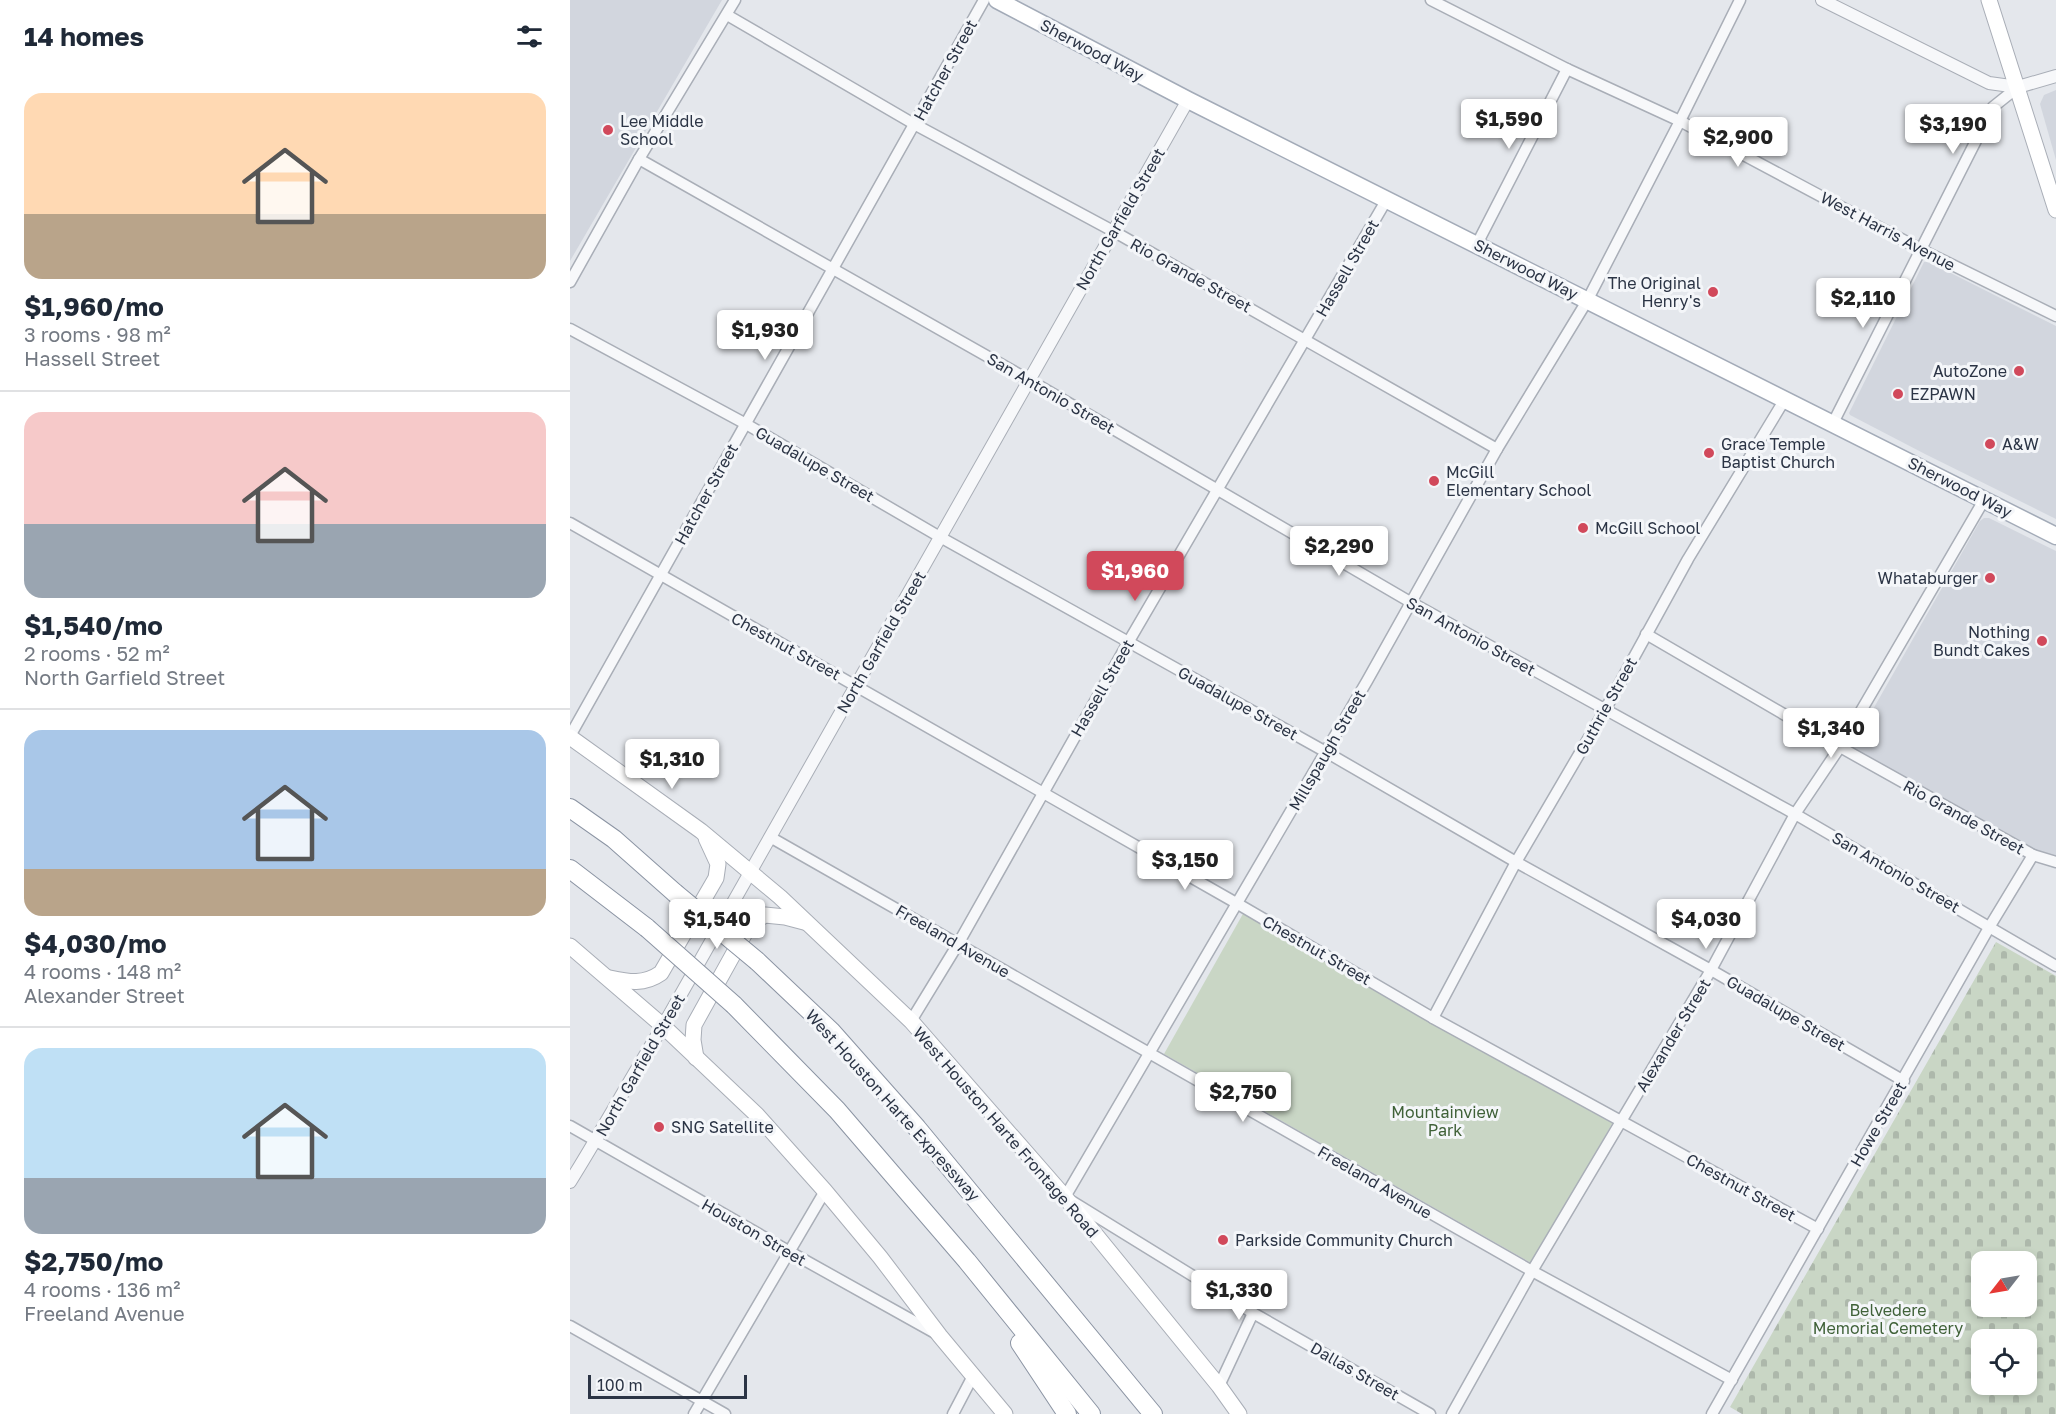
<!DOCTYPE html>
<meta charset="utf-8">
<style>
body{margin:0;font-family:"Golos Text",sans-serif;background:#f6f6f7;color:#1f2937;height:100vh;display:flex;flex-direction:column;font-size:22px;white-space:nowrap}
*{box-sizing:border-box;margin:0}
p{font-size:20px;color:#747a83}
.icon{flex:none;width:33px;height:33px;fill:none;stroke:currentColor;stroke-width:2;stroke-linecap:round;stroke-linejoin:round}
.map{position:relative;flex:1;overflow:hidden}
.details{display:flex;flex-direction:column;background:#fff;width:570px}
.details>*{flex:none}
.needle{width:39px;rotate:239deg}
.buttons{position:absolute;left:1401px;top:1251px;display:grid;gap:12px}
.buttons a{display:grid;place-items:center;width:66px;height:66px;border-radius:12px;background:#fff;box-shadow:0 3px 9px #0003;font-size:30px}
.scale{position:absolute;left:18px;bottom:15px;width:159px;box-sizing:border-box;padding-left:6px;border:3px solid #2b3445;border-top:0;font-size:16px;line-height:21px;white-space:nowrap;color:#2b3445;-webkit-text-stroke:4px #f4f6f9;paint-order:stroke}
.price{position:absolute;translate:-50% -51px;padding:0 14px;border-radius:6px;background:#fff;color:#222;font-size:20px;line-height:39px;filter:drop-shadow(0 2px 3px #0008)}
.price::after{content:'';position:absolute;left:50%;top:36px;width:18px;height:14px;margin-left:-9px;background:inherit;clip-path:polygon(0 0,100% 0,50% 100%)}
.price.selected{background:#d1495b;color:#fff}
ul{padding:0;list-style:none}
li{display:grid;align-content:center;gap:12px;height:318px;padding:0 24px}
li+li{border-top:2px solid #e0e1e3}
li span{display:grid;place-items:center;height:186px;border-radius:18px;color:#555}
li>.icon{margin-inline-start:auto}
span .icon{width:108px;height:108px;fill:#fffc;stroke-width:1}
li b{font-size:26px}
h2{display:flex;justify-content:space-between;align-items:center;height:72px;padding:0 24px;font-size:26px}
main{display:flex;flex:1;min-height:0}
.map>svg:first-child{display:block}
.built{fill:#d2d6de}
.green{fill:#c9d6c5}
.cemetery{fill:url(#cemetery-stones);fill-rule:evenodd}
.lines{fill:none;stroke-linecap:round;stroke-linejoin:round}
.minor-casing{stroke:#a9aeb7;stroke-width:13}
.tertiary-casing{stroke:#a9aeb7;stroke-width:14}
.secondary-casing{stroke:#a9aeb7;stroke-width:17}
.primary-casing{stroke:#a3abb8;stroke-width:19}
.motorway-casing{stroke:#8b94a3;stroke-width:20}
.minor{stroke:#f7f8fa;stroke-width:10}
.tertiary{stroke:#f7f8fa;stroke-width:12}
.secondary{stroke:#fff;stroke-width:15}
.primary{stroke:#fff;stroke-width:16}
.motorway{stroke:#fff;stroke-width:18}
.motorway-bridge-casing{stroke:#8b94a3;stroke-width:20;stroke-linecap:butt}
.motorway-bridge{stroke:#fff;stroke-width:18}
.poi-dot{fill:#d1495b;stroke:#f4f6f9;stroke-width:2}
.labels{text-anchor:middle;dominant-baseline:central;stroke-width:6;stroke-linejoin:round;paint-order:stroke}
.street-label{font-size:16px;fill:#2b3445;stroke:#f4f6f9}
.poi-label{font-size:16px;fill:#2b3445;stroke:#f4f6f9;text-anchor:start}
.park-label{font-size:16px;fill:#3f6138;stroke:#f4f6f9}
</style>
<main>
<section class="details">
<h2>14 homes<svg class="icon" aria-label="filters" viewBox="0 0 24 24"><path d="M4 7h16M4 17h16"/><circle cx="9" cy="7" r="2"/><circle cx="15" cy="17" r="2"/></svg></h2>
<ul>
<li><span style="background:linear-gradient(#ffd9b3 65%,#b9a48a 0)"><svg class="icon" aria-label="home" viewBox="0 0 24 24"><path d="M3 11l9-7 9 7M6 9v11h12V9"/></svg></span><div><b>$1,960/mo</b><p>3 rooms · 98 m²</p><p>Hassell Street</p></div></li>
<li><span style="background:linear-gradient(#f6c9c9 60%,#9aa5b1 0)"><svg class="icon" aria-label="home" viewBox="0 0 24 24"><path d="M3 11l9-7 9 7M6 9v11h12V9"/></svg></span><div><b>$1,540/mo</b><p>2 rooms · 52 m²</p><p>North Garfield Street</p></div></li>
<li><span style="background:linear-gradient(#a9c7e8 75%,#b9a48a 0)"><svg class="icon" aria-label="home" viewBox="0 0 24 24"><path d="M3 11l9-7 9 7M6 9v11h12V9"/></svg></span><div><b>$4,030/mo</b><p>4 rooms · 148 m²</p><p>Alexander Street</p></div></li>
<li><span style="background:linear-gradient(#bfe0f5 70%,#9aa5b1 0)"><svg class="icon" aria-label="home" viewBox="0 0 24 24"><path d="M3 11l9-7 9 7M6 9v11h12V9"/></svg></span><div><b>$2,750/mo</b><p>4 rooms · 136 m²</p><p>Freeland Avenue</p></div></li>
</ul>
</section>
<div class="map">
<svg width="1486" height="1414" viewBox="0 0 1486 1414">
<defs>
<pattern id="cemetery-stones" width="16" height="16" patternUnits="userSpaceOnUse" patternTransform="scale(1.5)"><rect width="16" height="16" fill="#c9d6c5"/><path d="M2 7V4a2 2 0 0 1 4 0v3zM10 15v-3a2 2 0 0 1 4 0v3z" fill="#adb8ab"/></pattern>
</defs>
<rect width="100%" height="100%" fill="#e4e7ec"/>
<g class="built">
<path d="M 0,0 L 152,0 L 0,261 Z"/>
<path d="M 1486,90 L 1486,160 L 1470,104 L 1474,95 Z"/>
<path d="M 1354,262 L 1359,262 L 1486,326 L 1486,519 L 1355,454 L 1280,415 L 1279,413 Z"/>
<path d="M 1414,518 L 1419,518 L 1486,551 L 1486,864 L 1281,748 L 1410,521 Z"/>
</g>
<path class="green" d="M 674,912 L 1043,1122 L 963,1264 L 594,1054 Z"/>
<path class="cemetery" d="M 1426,942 L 1486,976 L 1486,1414 L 1172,1414 L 1160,1407 ZM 1412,1262 L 1456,1262 L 1456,1306 L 1412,1306 ZM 1412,1340 L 1456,1340 L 1456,1384 L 1412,1384 Z"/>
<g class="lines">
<defs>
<g id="minor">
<path d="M 861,0 L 997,69 L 1110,121 L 1350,249 L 1486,316"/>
<path d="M 157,15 L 344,124 L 543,231 L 927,449"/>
<path d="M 69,159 L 459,380 L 842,603 L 1225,814 L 1486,966"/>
<path d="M 907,244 L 997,69"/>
<path d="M 0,282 L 69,159 L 165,0"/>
<path d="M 0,329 L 176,424 L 370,537 L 756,752 L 946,862 L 1141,970 L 1334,1081"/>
<path d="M 1263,423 L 1423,107 L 1448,87"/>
<path d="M 0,523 L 668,904 L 863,1018 L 1248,1229"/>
<path d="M 1076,634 L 1270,747 L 1463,855"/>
<path d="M 0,736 L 414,0"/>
<path d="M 200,837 L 962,1271 L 1162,1380"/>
<path d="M 863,1018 L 946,862 L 1035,710 L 1118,559 L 1215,399"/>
<path d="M 341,1021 L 388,944 L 559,641 L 817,199"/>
<path d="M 0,1126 L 220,1252 L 365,1333"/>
<path d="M 0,1326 L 155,1414"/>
<path d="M 649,1386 L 683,1313"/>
<path d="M 124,1414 L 255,1191"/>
<path d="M 383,1414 L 404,1374"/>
<path d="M 860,1414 L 683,1313 L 495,1197 L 797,681 L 927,449 L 1017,301 L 1110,121 L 1170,0"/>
<path d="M 882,1414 L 962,1271 L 1141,970 L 1225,814 L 1270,747 L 1414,500"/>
<path d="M 1142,1414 L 1420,926 L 1463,855 L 1486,862"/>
</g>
<g id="tertiary">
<path d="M 1252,0 L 1419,83 L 1448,87 L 1486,76"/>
<path d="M 0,1182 C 32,1131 61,1077 93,1026 L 618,100"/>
</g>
<g id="secondary">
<path d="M 1419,0 L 1486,210"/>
<path d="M 0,737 L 131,831 L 210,897 L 341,1021 L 495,1197 L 649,1386 L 669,1414"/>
<path d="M 0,946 L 93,1026 L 187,1115 L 255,1191 L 310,1257 L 370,1336 L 435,1414"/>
<path d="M 40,978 C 59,982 74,985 91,973 L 146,878 L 148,864 L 136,838"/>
<path d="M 126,1058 L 123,1040 L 124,1025 L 180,924 L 195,915 L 215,917 L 234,922"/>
</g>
<path id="primary" d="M 427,0 L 618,100 L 1486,536"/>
<g id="motorway">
<path d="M 0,808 L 44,839 L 105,893"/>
<path d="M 0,869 L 77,928"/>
<path d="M 187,961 L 261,1031 L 347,1128 L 583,1414"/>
<path d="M 164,1005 L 267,1110 L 397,1261 L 521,1414"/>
<path d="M 450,1343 L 497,1414"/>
</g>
</defs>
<use href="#minor" class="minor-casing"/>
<use href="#tertiary" class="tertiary-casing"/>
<use href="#secondary" class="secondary-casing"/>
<use href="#primary" class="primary-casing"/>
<use href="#motorway" class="motorway-casing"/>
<use href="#minor" class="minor"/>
<use href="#tertiary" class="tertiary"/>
<use href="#secondary" class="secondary"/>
<use href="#primary" class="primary"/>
<use href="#motorway" class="motorway"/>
<defs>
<g id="motorway-bridge">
<path d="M 105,893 L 187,961"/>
<path d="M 77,928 L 164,1005"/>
</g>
</defs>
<use href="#motorway-bridge" class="motorway-bridge-casing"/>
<use href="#motorway-bridge" class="motorway-bridge"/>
</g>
<g class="poi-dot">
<circle cx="38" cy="130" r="6"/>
<circle cx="1143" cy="292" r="6"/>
<circle cx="1449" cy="371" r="6"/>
<circle cx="1328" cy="394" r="6"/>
<circle cx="1420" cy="444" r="6"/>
<circle cx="1139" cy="453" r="6"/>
<circle cx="864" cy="481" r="6"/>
<circle cx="1013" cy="528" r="6"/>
<circle cx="1420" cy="578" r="6"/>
<circle cx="1472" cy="641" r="6"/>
<circle cx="89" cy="1127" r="6"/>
<circle cx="653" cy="1240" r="6"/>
</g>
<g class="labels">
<g class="street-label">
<text transform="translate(522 50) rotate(28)">Sherwood Way</text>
<text transform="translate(375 70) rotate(-61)">Hatcher Street</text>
<text transform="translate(550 219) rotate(-60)">North Garfield Street</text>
<text transform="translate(1318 231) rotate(28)">West Harris Avenue</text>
<text transform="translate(777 268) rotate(-60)">Hassell Street</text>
<text transform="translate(956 269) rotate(27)">Sherwood Way</text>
<text transform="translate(621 275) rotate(29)">Rio Grande Street</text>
<text transform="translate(481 393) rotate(30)">San Antonio Street</text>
<text transform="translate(245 464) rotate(30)">Guadalupe Street</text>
<text transform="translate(1390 487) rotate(27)">Sherwood Way</text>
<text transform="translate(136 494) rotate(-61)">Hatcher Street</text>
<text transform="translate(901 636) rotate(29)">San Antonio Street</text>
<text transform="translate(311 642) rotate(-60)">North Garfield Street</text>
<text transform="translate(216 646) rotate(29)">Chestnut Street</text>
<text transform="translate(532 688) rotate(-60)">Hassell Street</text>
<text transform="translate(668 703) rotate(29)">Guadalupe Street</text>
<text transform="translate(1036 706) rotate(-61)">Guthrie Street</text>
<text transform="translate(757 750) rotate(-60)">Millspaugh Street</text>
<text transform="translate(1394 817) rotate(29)">Rio Grande Street</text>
<text transform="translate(1326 872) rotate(30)">San Antonio Street</text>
<text transform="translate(383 941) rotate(30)">Freeland Avenue</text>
<text transform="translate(747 950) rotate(30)">Chestnut Street</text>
<text transform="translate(1216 1013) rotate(30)">Guadalupe Street</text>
<text transform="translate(1103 1035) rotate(-59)">Alexander Street</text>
<text transform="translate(70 1065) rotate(-60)">North Garfield Street</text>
<text transform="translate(323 1105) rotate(48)">West Houston Harte Expressway</text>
<text transform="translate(1308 1124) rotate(-60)">Howe Street</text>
<text transform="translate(436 1132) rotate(49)">West Houston Harte Frontage Road</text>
<text transform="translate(805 1182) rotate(30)">Freeland Avenue</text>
<text transform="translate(1171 1187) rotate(29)">Chestnut Street</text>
<text transform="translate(184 1232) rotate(30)">Houston Street</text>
<text transform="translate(785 1371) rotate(30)">Dallas Street</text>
</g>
<g class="poi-label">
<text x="50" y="121">Lee Middle<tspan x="50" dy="18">School</tspan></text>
<text x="1131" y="283" text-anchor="end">The Original<tspan x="1131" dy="18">Henry's</tspan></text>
<text x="1437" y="371" text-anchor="end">AutoZone</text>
<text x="1340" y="394">EZPAWN</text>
<text x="1151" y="444">Grace Temple<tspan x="1151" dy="18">Baptist Church</tspan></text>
<text x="1432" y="444">A&amp;W</text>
<text x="876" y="472">McGill<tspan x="876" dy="18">Elementary School</tspan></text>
<text x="1025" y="528">McGill School</text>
<text x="1408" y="578" text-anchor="end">Whataburger</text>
<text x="1460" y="632" text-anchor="end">Nothing<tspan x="1460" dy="18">Bundt Cakes</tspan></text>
<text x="101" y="1127">SNG Satellite</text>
<text x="665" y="1240">Parkside Community Church</text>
</g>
<g class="park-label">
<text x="875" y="1112">Mountainview<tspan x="875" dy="18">Park</tspan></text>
<text x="1318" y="1310">Belvedere<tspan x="1318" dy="18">Memorial Cemetery</tspan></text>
</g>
</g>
</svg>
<div class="buttons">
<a><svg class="needle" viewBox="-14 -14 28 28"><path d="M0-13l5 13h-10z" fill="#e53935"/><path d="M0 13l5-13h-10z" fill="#747a83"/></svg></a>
<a><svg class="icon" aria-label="locate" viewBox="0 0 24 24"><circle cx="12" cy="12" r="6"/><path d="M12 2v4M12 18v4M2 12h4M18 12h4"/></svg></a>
</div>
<div class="scale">100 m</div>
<b class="price" style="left:939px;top:150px">$1,590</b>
<b class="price" style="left:1383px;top:155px">$3,190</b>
<b class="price" style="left:1168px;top:168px">$2,900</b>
<b class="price" style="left:1293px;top:329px">$2,110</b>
<b class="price" style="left:195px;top:361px">$1,930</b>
<b class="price" style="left:769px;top:577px">$2,290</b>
<b class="price selected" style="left:565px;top:602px">$1,960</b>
<b class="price" style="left:1261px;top:759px">$1,340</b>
<b class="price" style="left:102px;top:790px">$1,310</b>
<b class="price" style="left:615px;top:891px">$3,150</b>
<b class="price" style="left:147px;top:950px">$1,540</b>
<b class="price" style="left:1136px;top:950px">$4,030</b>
<b class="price" style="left:673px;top:1123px">$2,750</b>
<b class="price" style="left:669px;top:1321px">$1,330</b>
</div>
</main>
